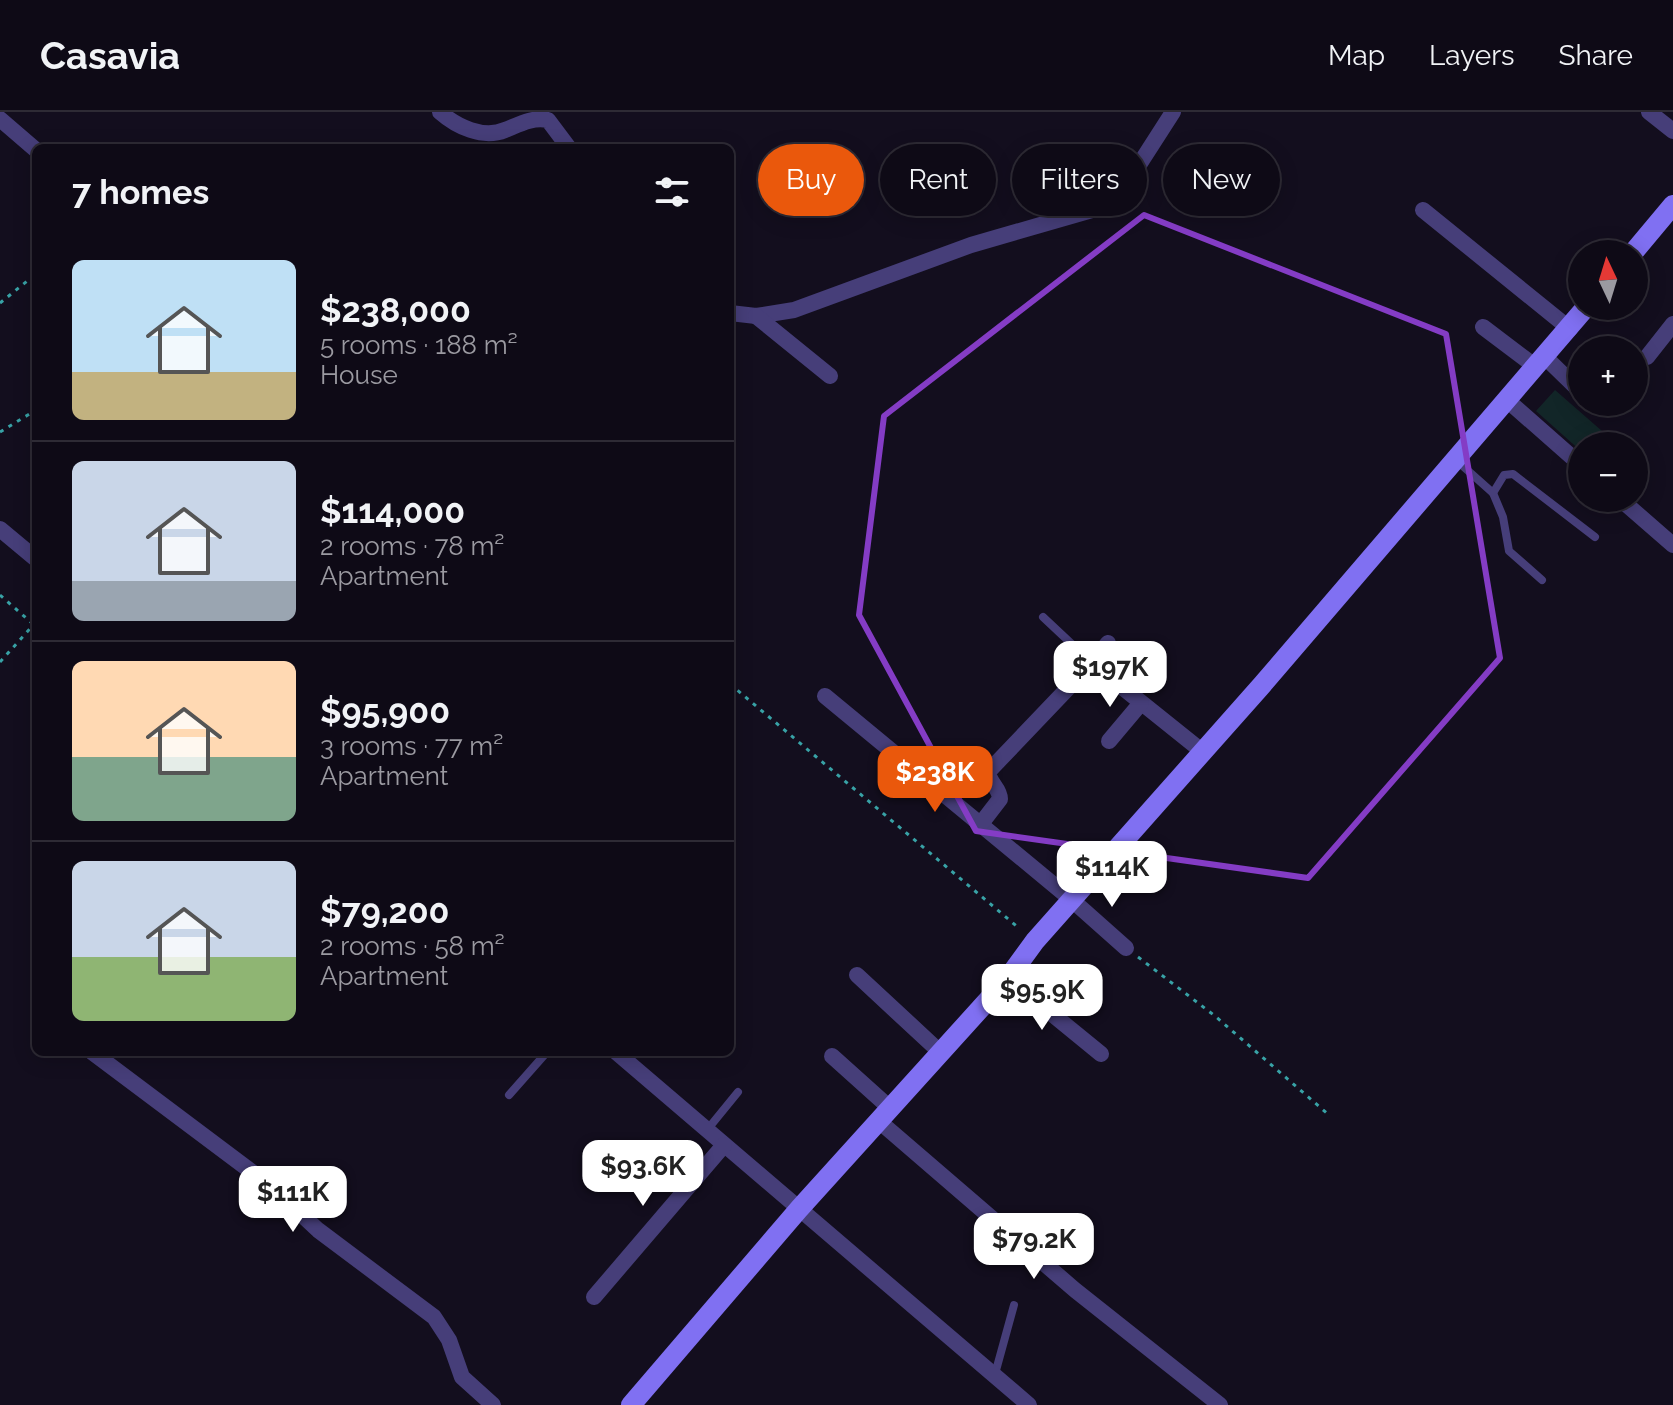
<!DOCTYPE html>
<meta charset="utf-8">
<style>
body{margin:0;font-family:Raleway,sans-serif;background:#17131f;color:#f1f3f6;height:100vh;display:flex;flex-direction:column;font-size:30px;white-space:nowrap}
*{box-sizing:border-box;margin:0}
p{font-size:26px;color:#9b9aa1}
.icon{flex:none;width:44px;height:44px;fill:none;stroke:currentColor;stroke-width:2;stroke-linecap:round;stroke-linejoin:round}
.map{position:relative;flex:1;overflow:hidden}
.drawer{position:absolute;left:32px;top:32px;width:702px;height:912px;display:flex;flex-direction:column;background:#0e0a16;border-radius:12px;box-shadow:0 4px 20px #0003,0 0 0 2px #2e2b35}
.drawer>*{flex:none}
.guide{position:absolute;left:758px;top:32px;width:760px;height:72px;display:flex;gap:16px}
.needle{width:52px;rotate:356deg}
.fabs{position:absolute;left:1568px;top:128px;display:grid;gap:16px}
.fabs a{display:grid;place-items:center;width:80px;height:80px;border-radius:50%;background:#0e0a16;box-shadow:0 4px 20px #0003,0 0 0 2px #2e2b35;font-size:40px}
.price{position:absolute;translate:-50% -68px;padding:0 18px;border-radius:16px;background:#fff;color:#222;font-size:26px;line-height:52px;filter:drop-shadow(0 2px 4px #0008)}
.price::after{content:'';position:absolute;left:50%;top:48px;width:24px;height:18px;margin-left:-12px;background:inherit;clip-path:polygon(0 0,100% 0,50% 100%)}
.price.selected{background:#ea580c;color:#fff}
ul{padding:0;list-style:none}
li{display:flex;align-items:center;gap:24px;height:200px;padding:0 40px}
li+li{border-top:2px solid #2e2b35}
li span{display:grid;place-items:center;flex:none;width:224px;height:160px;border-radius:12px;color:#555}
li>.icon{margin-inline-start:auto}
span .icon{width:96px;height:96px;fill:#fffc;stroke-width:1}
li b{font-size:34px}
h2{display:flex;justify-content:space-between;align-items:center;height:96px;padding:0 40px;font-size:34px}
.pill{padding:0 28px;border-radius:36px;background:#0e0a16;box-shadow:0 4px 20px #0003,0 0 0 2px #2e2b35;font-size:28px;line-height:72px}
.pill.selected{background:#ea580c;color:#fff}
header{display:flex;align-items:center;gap:48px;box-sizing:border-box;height:112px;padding:0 40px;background:#0e0a16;border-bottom:2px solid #2e2b35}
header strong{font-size:38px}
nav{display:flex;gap:44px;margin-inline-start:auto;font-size:28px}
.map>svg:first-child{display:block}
.green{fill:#122628}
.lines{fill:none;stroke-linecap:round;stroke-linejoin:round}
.path{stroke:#38a2a6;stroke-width:3;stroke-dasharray:4 6;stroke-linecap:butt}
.lane{stroke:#463e79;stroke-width:8}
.street{stroke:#463e79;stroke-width:16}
.secondary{stroke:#8070f2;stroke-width:20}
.marked{fill:none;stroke:#843cc5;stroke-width:6;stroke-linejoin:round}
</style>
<header>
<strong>Casavia</strong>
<nav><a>Map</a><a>Layers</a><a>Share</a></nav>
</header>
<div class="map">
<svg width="1673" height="1293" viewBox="0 0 1673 1293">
<rect width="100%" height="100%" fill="#130e1e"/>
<path class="green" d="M 1555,278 L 1602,319 L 1589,334 L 1582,334 L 1582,340 L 1536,299 Z"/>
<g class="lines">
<g class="path">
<path d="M 0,191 L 36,162"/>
<path d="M 0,320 L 36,298"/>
<path d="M 0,483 L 34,513"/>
<path d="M 0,550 L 36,510"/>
<path d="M 730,572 L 1020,817"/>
<path d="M 1138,845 L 1215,904 L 1329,1003"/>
</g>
<g class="lane">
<path d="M 1456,348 L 1493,381 L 1503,405 L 1509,439 L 1542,468"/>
<path d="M 1493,381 L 1504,363 L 1513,362 L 1595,425"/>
<path d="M 1043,505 L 1092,551"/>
<path d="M 509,983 L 547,940"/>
<path d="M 707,1018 L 738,980"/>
<path d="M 995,1262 L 1014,1193"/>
</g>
<g class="street">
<path d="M 440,0 C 457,15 483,27 505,18 C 520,12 532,5 548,8 L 569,36"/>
<path d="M 1649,0 L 1673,19"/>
<path d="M 0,7 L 36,38"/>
<path d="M 1423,98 L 1570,217"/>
<path d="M 730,201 L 756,204 L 794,198 L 971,133 L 1092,98 L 1115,80 L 1137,56 L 1173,0"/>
<path d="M 756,204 L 830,264"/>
<path d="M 1483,215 L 1536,255"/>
<path d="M 1545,245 L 1582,281"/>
<path d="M 1647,245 L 1673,212"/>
<path d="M 1507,288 L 1582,354"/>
<path d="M 1619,386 L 1673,433"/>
<path d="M 0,417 L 36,447"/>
<path d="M 1092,551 L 1203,640"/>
<path d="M 825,584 L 1072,788 L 1126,836"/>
<path d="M 1109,629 L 1141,591"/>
<path d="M 980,713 L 1000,687 C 1000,676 989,671 988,660 L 1092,551 L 1108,531"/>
<path d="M 857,863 L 941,941"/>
<path d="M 1008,866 L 1101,942"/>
<path d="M 92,940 L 272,1075 L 318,1118 L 434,1205 L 449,1228 L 462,1265 L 493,1293"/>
<path d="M 616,940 L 1029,1293"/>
<path d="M 832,944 L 891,997"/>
<path d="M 880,1010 L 1075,1178 L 1220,1293"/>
<path d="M 594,1185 L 724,1033"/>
</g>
<g class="secondary">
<path d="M 1632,142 L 1673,93"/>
<path d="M 631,1293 L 799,1097 L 1008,866 L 1035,829 L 1262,573 L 1587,194"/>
</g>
</g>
<path class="marked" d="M 1144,103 L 1446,222 L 1500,546 L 1308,766 L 976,719 L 859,503 L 884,304 Z"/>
</svg>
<div class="fabs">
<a><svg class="needle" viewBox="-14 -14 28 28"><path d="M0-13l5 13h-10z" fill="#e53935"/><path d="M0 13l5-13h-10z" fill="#9b9aa1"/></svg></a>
<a>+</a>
<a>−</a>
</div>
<b class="price" style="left:1110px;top:597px">$197K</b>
<b class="price selected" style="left:935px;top:702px">$238K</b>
<b class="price" style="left:1112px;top:797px">$114K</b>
<b class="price" style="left:1042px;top:920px">$95.9K</b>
<b class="price" style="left:643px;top:1096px">$93.6K</b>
<b class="price" style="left:293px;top:1122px">$111K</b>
<b class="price" style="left:1034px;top:1169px">$79.2K</b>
<div class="guide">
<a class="pill selected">Buy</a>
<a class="pill">Rent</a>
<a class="pill">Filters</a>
<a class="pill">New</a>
</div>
<section class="drawer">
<h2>7 homes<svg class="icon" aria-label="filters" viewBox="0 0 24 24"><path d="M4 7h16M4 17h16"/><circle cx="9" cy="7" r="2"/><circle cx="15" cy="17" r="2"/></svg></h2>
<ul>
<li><span style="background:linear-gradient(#bfe0f5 70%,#c2b280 0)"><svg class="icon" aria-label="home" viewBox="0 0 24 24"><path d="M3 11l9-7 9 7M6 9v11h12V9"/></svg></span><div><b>$238,000</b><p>5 rooms · 188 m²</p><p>House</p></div></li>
<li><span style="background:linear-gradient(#c9d6e8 75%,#9aa5b1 0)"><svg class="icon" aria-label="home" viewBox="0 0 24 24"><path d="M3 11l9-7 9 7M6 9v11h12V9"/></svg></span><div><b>$114,000</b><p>2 rooms · 78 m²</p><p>Apartment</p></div></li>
<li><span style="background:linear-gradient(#ffd9b3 60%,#7fa58c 0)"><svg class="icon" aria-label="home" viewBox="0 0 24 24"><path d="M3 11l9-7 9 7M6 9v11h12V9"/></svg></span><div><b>$95,900</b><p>3 rooms · 77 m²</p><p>Apartment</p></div></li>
<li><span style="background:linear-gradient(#c9d6e8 60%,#8fb573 0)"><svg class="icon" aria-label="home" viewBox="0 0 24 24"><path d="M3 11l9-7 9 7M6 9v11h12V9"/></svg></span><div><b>$79,200</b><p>2 rooms · 58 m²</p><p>Apartment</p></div></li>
</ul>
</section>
</div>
